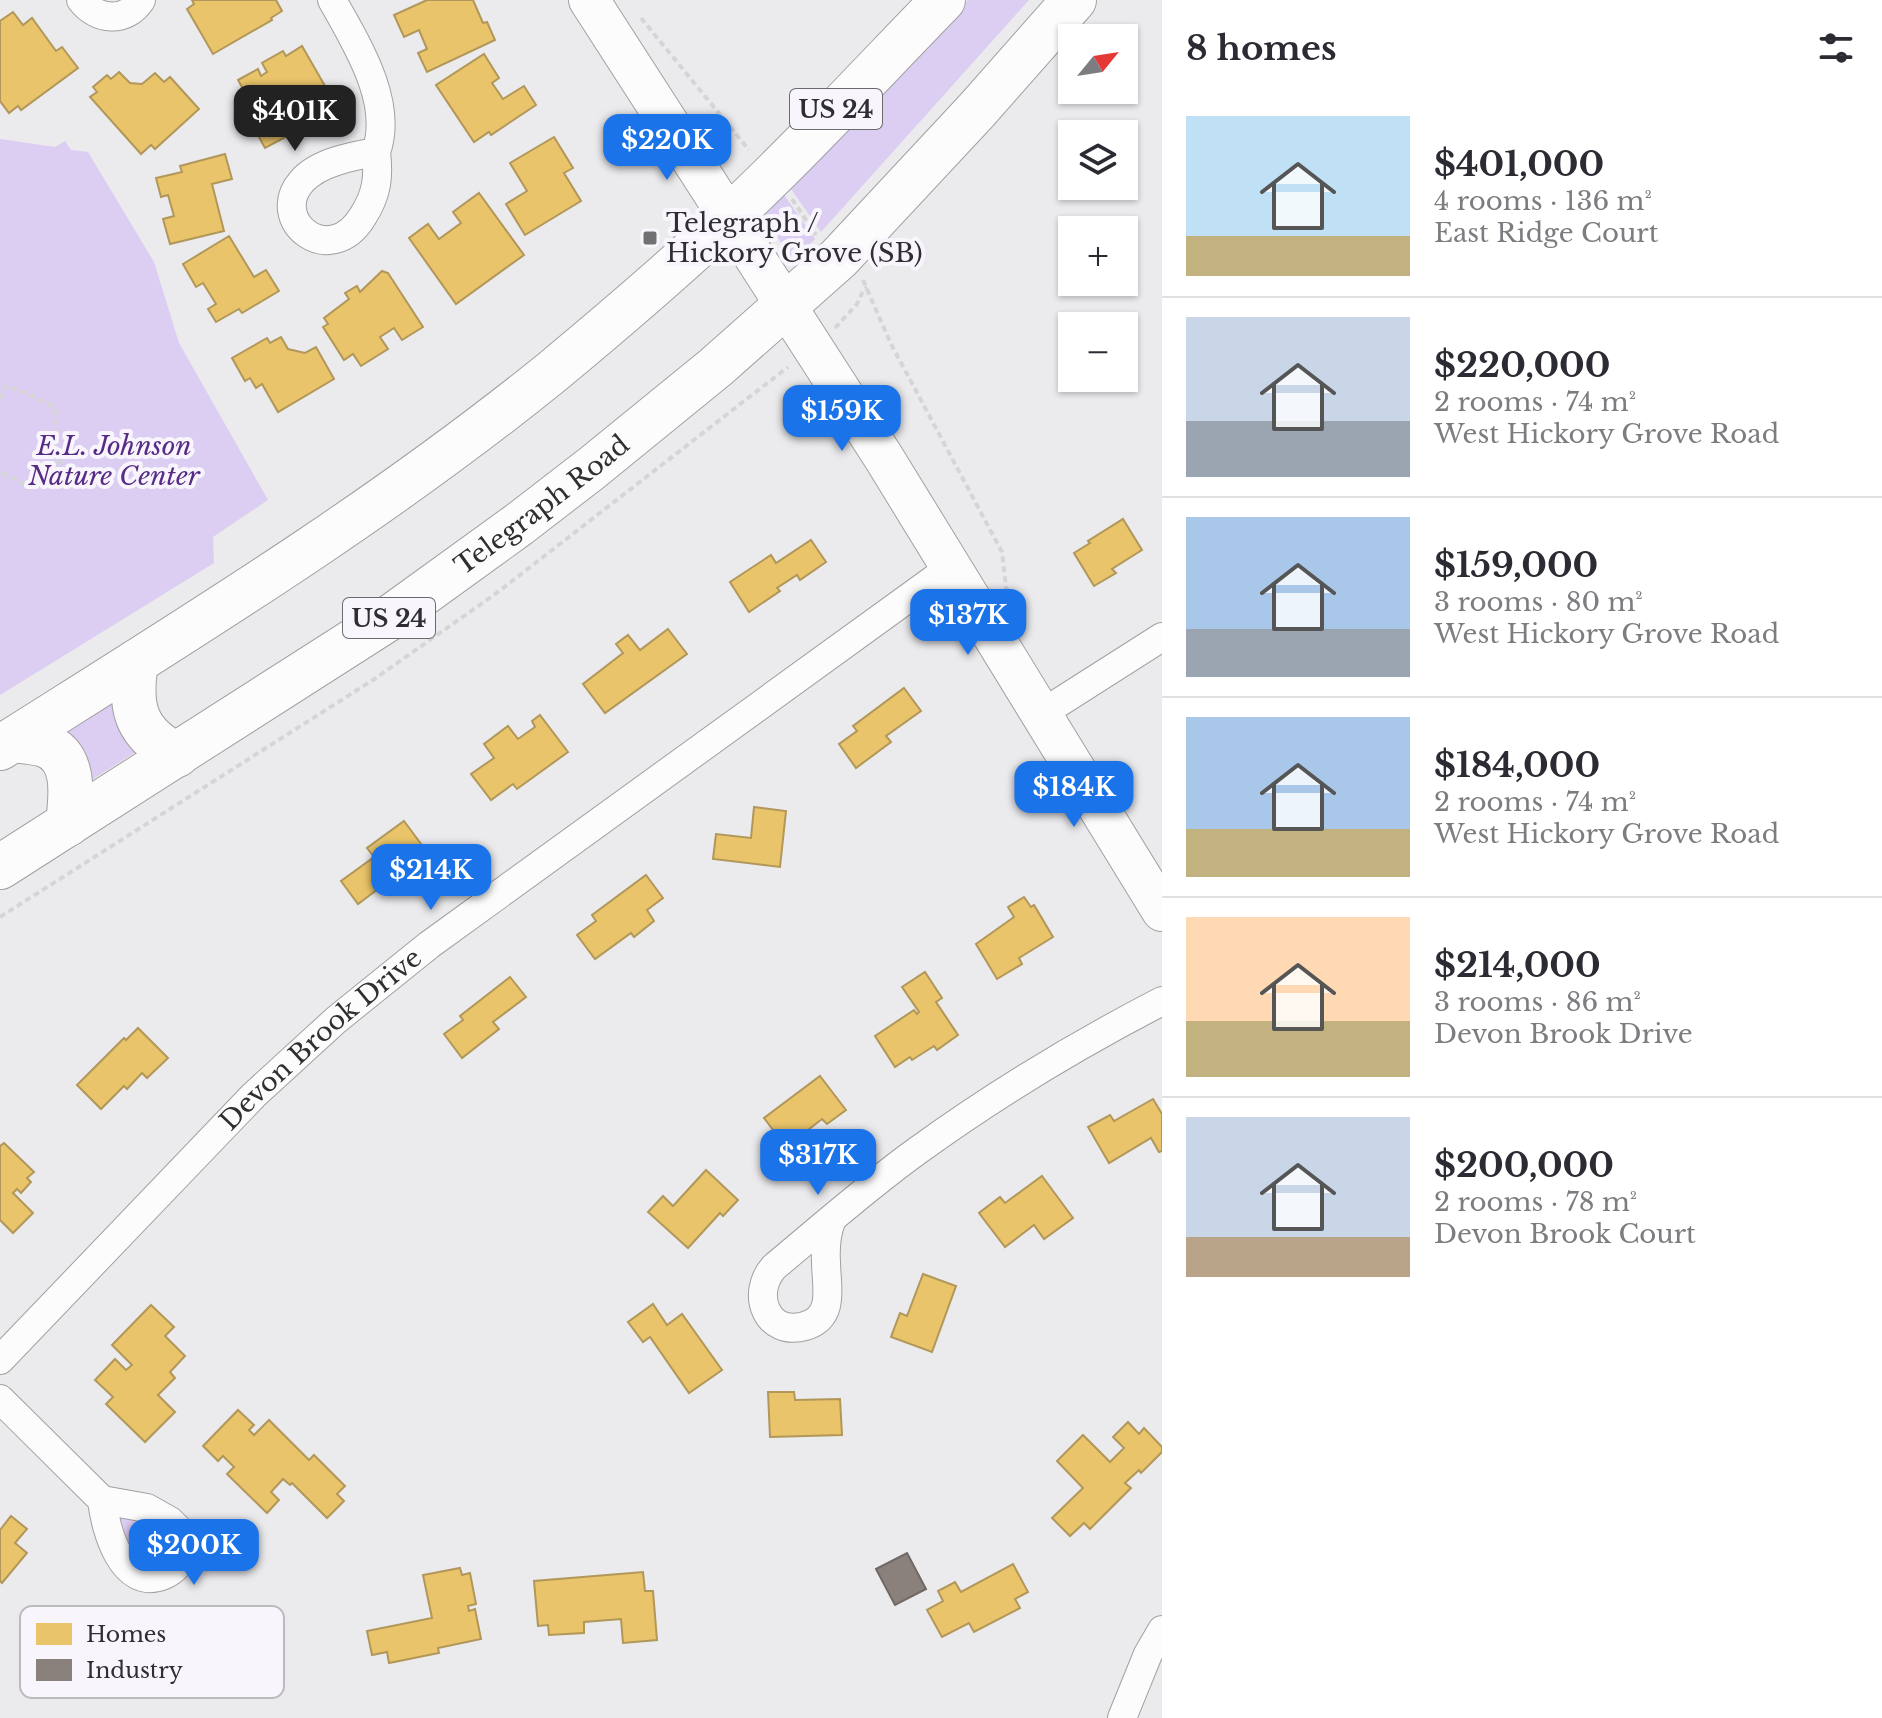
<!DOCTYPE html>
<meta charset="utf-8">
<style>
body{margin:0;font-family:"Libre Baskerville",serif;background:#f2f2f3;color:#2b2b33;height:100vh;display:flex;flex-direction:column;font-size:30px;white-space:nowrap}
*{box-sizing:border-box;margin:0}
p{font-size:26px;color:#7c7c81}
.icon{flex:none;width:44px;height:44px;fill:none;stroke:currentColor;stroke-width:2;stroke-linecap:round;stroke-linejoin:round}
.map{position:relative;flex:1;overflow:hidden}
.details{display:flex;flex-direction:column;background:#fff;width:720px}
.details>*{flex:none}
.needle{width:52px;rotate:60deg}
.tools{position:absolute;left:1058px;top:24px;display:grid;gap:16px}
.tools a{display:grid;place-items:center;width:80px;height:80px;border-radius:0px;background:#fff;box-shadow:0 2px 6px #0004;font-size:40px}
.price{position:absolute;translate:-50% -68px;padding:0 18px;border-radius:16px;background:#1a73e8;color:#fff;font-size:26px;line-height:52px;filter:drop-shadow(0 2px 4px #0008)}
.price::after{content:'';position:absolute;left:50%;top:48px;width:24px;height:18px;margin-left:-12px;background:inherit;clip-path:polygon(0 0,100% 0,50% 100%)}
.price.active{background:#222;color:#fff}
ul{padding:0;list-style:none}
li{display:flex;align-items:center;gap:24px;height:200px;padding:0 24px}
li+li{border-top:2px solid #e1e1e2}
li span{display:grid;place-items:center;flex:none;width:224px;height:160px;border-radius:0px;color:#555}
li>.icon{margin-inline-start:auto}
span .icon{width:96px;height:96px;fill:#fffc;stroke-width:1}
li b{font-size:34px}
h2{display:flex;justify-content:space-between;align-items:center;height:96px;padding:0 24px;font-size:34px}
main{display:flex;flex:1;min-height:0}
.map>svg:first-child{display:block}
.green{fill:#dccdf2}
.homes{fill:#e9c46a;stroke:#b19759;stroke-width:2}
.industry{fill:#8a817c;stroke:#6f6865;stroke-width:2}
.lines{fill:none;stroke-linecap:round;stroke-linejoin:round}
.street-casing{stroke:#a1a0a2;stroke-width:30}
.secondary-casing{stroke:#a1a0a2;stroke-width:42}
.highway-casing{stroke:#a1a0a2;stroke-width:46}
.path{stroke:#d5d5d6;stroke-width:4;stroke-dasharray:6 4;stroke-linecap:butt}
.street{stroke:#fcfcfc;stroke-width:28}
.secondary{stroke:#fcfcfc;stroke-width:40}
.highway{stroke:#fcfcfc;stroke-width:44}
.poi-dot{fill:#717072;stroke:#f8f6fc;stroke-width:3}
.labels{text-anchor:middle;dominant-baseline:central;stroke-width:8;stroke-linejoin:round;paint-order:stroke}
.shield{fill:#f8f6fc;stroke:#6b6a6d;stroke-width:2}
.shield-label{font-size:24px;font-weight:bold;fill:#2f2e30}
.poi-label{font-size:26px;fill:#2f2e30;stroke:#f8f6fc;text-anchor:start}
.park-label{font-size:26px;font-style:italic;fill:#572c87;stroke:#f8f6fc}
.street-label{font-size:26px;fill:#2f2e30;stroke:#f8f6fc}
.key{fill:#f8f6fc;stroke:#bcbabf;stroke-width:2}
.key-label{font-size:22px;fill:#2f2e30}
</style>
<main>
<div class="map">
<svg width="1162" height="1718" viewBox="0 0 1162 1718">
<rect width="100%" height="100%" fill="#ebeaed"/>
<g class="green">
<path d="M 968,0 L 1029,0 L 821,232 L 789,186 L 934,38 Z"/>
<path d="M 0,139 L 55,147 L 65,141 L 71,150 L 88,152 L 154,262 L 179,343 L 268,500 L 213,537 L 214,563 L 0,695 Z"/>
<path d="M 782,192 L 815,239 L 794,260 L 791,258 L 763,215 Z"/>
<path d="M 112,700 L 116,723 L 137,751 L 90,781 L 65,732 Z"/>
<path d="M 119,1515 C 142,1521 170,1524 169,1553 L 151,1561 L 137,1559 L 117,1530 Z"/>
</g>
<g class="homes">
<path d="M 192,0 L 276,0 L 282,11 L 271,18 L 272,20 L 213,54 L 187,9 L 194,4 Z"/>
<path d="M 427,0 L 473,0 L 483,23 L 487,22 L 495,40 L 427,72 L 418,53 L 427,49 L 419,30 L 404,37 L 394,15 Z"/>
<path d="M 13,12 L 23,25 L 32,18 L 56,51 L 62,47 L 78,68 L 21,110 L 18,106 L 9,113 L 0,101 L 0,21 Z"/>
<path d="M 302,46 L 329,93 L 296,112 L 292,104 L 279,109 L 293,133 L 265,148 L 245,112 L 253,107 L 238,80 L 258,69 L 261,76 L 267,72 L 262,63 L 283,51 L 286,56 Z"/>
<path d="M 484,54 L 499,78 L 492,83 L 503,99 L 524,86 L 536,105 L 491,135 L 489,132 L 474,142 L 436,85 Z"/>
<path d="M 119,72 L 130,83 L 142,84 L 155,73 L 164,82 L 170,77 L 199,109 L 155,149 L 151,145 L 141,154 L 90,97 L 97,92 L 93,87 L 107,75 L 111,79 Z"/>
<path d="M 554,137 L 573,168 L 564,173 L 581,201 L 525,235 L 506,204 L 527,191 L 510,163 Z"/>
<path d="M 225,154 L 232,179 L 212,184 L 224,231 L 170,244 L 163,219 L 174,216 L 168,195 L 161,197 L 156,178 L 182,172 L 180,166 Z"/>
<path d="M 479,193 L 524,255 L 456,304 L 409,238 L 428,224 L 439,239 L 461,223 L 453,212 Z"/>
<path d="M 229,236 L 254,277 L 266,270 L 279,291 L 242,313 L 239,309 L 216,322 L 208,309 L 216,304 L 203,283 L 196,287 L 183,264 Z"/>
<path d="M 382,271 L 388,273 L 423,327 L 402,340 L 394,328 L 380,337 L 388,349 L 361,366 L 353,354 L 344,360 L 323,327 L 328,324 L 324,318 L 349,299 L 345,293 L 357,286 L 360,292 Z"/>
<path d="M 281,337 L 288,349 L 305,353 L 316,347 L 334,379 L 278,412 L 262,384 L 256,388 L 250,378 L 245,381 L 232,358 L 267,338 L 270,343 Z"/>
<path d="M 1123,519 L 1142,550 L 1112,569 L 1116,573 L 1094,586 L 1074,553 L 1090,543 L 1088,541 Z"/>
<path d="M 811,540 L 826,562 L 800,580 L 797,575 L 777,588 L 780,591 L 749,612 L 730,582 L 771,555 L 776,563 Z"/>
<path d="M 668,629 L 687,654 L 605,713 L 583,684 L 623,653 L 616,644 L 628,635 L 640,650 Z"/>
<path d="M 904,688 L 921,711 L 886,736 L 891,742 L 856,768 L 839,744 L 857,731 L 853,726 Z"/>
<path d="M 540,715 L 568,752 L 517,789 L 513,784 L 491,800 L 471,774 L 494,758 L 484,744 L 508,726 L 518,739 L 535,727 L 532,721 Z"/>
<path d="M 754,807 L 786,811 L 780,867 L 713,859 L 716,834 L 751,838 Z"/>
<path d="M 404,821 L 427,852 L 397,874 L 395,871 L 379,883 L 382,886 L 358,904 L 341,881 L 374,857 L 367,848 Z"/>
<path d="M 646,875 L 663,898 L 647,910 L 654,921 L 634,937 L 631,933 L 595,959 L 577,935 L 596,921 L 592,915 Z"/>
<path d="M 1024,897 L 1031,907 L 1034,905 L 1053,937 L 1019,958 L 1022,964 L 997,979 L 976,944 L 1014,917 L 1008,907 Z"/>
<path d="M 925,972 L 942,998 L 936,1002 L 958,1035 L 937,1050 L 934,1046 L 912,1060 L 910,1057 L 895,1067 L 875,1036 L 914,1010 L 917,1014 L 919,1012 L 902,987 Z"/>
<path d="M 510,977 L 526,997 L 493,1022 L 499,1029 L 462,1058 L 444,1034 L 463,1020 L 460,1016 Z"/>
<path d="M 138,1028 L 168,1058 L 147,1078 L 142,1073 L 127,1089 L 124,1086 L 101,1109 L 77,1085 L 124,1038 L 126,1040 Z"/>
<path d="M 820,1076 L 846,1110 L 827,1124 L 822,1119 L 786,1147 L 764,1118 Z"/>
<path d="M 1153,1099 L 1162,1114 L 1162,1151 L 1159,1152 L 1151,1138 L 1109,1163 L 1088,1127 L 1110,1115 L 1114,1121 Z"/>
<path d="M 4,1143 L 34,1172 L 27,1178 L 31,1182 L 21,1193 L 17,1189 L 13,1193 L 33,1213 L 13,1233 L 0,1220 L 0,1146 Z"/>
<path d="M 706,1170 L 738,1200 L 723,1216 L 720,1213 L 688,1248 L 648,1212 L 663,1196 L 673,1206 Z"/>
<path d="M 1042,1176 L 1073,1218 L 1044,1239 L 1034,1225 L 1005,1247 L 979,1213 L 1000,1197 L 1005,1203 Z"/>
<path d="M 923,1274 L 956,1286 L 932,1352 L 891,1337 L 900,1313 L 907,1316 Z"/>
<path d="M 653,1304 L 667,1325 L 682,1314 L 722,1370 L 689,1393 L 650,1337 L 643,1342 L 628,1322 Z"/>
<path d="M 151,1305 L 174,1327 L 165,1336 L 185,1356 L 170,1372 L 175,1378 L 158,1395 L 175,1412 L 145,1442 L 106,1404 L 113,1397 L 95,1380 L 115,1359 L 126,1370 L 132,1365 L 112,1345 Z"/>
<path d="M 768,1392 L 794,1392 L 795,1400 L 840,1399 L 842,1435 L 770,1437 Z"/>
<path d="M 238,1410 L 254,1425 L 249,1430 L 254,1435 L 269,1420 L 309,1460 L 314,1455 L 345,1486 L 337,1494 L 344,1501 L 327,1518 L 292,1483 L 290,1485 L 283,1479 L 271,1492 L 279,1500 L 267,1513 L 227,1474 L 234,1467 L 223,1456 L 218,1461 L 203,1446 Z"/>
<path d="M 1128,1422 L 1139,1434 L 1144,1428 L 1162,1447 L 1162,1452 L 1141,1473 L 1139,1470 L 1125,1483 L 1131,1488 L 1090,1529 L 1084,1523 L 1070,1536 L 1052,1518 L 1083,1488 L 1057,1461 L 1083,1435 L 1110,1462 L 1124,1448 L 1113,1437 Z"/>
<path d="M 11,1516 L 27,1529 L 15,1543 L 27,1553 L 2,1583 L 0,1581 L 0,1530 Z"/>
<path d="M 1013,1564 L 1028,1592 L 1015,1599 L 1020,1608 L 974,1632 L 969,1623 L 942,1637 L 927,1610 L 943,1601 L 938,1591 L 955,1582 L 961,1592 Z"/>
<path d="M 460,1568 L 462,1575 L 470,1573 L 476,1604 L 468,1606 L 469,1611 L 475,1609 L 481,1639 L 438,1648 L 439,1653 L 389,1663 L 387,1652 L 372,1655 L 367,1631 L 432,1618 L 423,1575 Z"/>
<path d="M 643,1572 L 645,1591 L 653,1591 L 657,1640 L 623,1643 L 621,1619 L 584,1622 L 584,1633 L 549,1635 L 548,1625 L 538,1626 L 534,1581 Z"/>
</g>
<path class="industry" d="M 907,1553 L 926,1589 L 895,1605 L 876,1569 Z"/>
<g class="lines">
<defs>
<g id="street">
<path d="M 81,0 C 97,21 126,23 141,0"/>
<path d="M 332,0 C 356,43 394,102 376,152"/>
<path d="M 376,152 C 379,177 377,194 363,216 C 330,271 267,220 302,181 C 319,162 353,156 376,152 Z"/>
<path d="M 1041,714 L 1162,637"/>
<path d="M 832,1219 C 826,1233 825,1246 826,1262 C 826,1285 836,1317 805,1326 C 767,1337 750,1294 774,1267 C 821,1228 867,1187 917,1151 C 994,1095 1077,1045 1162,1001"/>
<path id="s1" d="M 0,1360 L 254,1095 L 336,1020 L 429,945 L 951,567"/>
<path d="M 0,1399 L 102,1500 L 147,1508 L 170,1521 L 178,1529 L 184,1552 C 181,1563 175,1570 164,1575 C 122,1593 105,1528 102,1500"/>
<path d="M 1122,1718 L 1148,1654 L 1162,1630"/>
</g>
<path id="secondary" d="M 589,0 L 884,458 L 1162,911"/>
<g id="highway">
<path d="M 136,662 C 129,706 134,733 177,755"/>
<path d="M 13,740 C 23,741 35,742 45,745 C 77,757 71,797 68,824"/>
<path d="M 0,748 C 188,629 378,513 552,372 C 611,323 670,273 726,220 C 801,150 871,74 943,0"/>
<path id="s2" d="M 0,867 L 388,619 L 518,525 L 592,468 L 716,367 L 839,258 L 977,110 L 1074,0"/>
</g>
</defs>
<use href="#street" class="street-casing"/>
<use href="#secondary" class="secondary-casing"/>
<use href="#highway" class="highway-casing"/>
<g class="path">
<path d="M 641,18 L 749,150"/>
<path d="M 792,199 L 816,235"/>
<path d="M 863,280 L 891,344 L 1002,552 L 1006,587 L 1011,600"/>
<path d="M 835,328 L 857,304 L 863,291 L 867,287"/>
<path d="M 0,399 L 6,386 L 27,393 L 56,408 L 57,451 L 61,465 L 31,487 L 0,472"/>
<path d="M 0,917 L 373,680 L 498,592 L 788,367"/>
</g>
<use href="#street" class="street"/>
<use href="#secondary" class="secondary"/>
<use href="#highway" class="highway"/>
</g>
<rect class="poi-dot" x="642" y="230" width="16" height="16" rx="4"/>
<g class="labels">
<g class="shield">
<rect x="790" y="89" width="92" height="40" rx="6"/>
<rect x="343" y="598" width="92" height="40" rx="6"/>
</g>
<g class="shield-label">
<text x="836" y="109">US 24</text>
<text x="389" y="618">US 24</text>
</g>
<g class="poi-label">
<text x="666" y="223">Telegraph /<tspan x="666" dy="30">Hickory Grove (SB)</tspan></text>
</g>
<g class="park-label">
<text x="114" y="446">E.L. Johnson<tspan x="114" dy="30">Nature Center</tspan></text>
</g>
<g class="street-label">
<text stroke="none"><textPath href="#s2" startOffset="652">Telegraph Road</textPath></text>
<text stroke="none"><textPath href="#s1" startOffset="454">Devon Brook Drive</textPath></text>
</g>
</g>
<rect x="20" y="1606" width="264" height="92" rx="12" class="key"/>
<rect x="36" y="1623" width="36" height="22" fill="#e9c46a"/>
<rect x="36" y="1659" width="36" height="22" fill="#8a817c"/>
<g class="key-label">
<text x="86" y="1642">Homes</text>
<text x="86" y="1678">Industry</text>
</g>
</svg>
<div class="tools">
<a><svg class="needle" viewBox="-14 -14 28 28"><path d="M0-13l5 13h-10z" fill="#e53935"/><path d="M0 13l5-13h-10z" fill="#7c7c81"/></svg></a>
<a><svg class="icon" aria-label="layers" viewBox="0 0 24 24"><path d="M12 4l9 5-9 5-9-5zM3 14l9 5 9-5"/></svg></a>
<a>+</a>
<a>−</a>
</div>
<b class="price active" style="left:295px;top:153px">$401K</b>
<b class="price" style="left:667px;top:182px">$220K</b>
<b class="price" style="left:842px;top:453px">$159K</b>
<b class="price" style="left:968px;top:657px">$137K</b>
<b class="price" style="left:1074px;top:829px">$184K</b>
<b class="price" style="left:431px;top:912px">$214K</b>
<b class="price" style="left:818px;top:1197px">$317K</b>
<b class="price" style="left:194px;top:1587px">$200K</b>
</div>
<section class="details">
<h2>8 homes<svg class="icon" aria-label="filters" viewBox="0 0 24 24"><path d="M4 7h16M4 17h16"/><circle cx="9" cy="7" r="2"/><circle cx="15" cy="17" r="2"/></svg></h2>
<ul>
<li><span style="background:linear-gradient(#bfe0f5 75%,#c2b280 0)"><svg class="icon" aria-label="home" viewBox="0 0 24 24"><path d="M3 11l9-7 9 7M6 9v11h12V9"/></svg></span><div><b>$401,000</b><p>4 rooms · 136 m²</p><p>East Ridge Court</p></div></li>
<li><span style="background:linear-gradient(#c9d6e8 65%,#9aa5b1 0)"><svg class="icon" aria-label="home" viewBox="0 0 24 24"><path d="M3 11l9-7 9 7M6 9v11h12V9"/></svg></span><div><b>$220,000</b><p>2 rooms · 74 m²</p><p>West Hickory Grove Road</p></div></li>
<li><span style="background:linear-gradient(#a9c7e8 70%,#9aa5b1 0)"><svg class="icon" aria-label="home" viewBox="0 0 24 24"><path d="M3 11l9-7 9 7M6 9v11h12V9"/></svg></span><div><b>$159,000</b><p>3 rooms · 80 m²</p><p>West Hickory Grove Road</p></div></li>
<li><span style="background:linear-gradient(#a9c7e8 70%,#c2b280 0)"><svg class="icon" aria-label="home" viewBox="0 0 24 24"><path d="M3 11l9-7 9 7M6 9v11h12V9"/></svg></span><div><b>$184,000</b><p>2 rooms · 74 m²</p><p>West Hickory Grove Road</p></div></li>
<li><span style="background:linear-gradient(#ffd9b3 65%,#c2b280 0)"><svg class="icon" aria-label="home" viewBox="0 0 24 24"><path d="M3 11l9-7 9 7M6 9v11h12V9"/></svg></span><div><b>$214,000</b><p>3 rooms · 86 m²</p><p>Devon Brook Drive</p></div></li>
<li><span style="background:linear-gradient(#c9d6e8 75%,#b9a48a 0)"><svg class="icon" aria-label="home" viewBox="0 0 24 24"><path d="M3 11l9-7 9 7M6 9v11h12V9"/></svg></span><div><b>$200,000</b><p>2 rooms · 78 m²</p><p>Devon Brook Court</p></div></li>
</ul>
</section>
</main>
